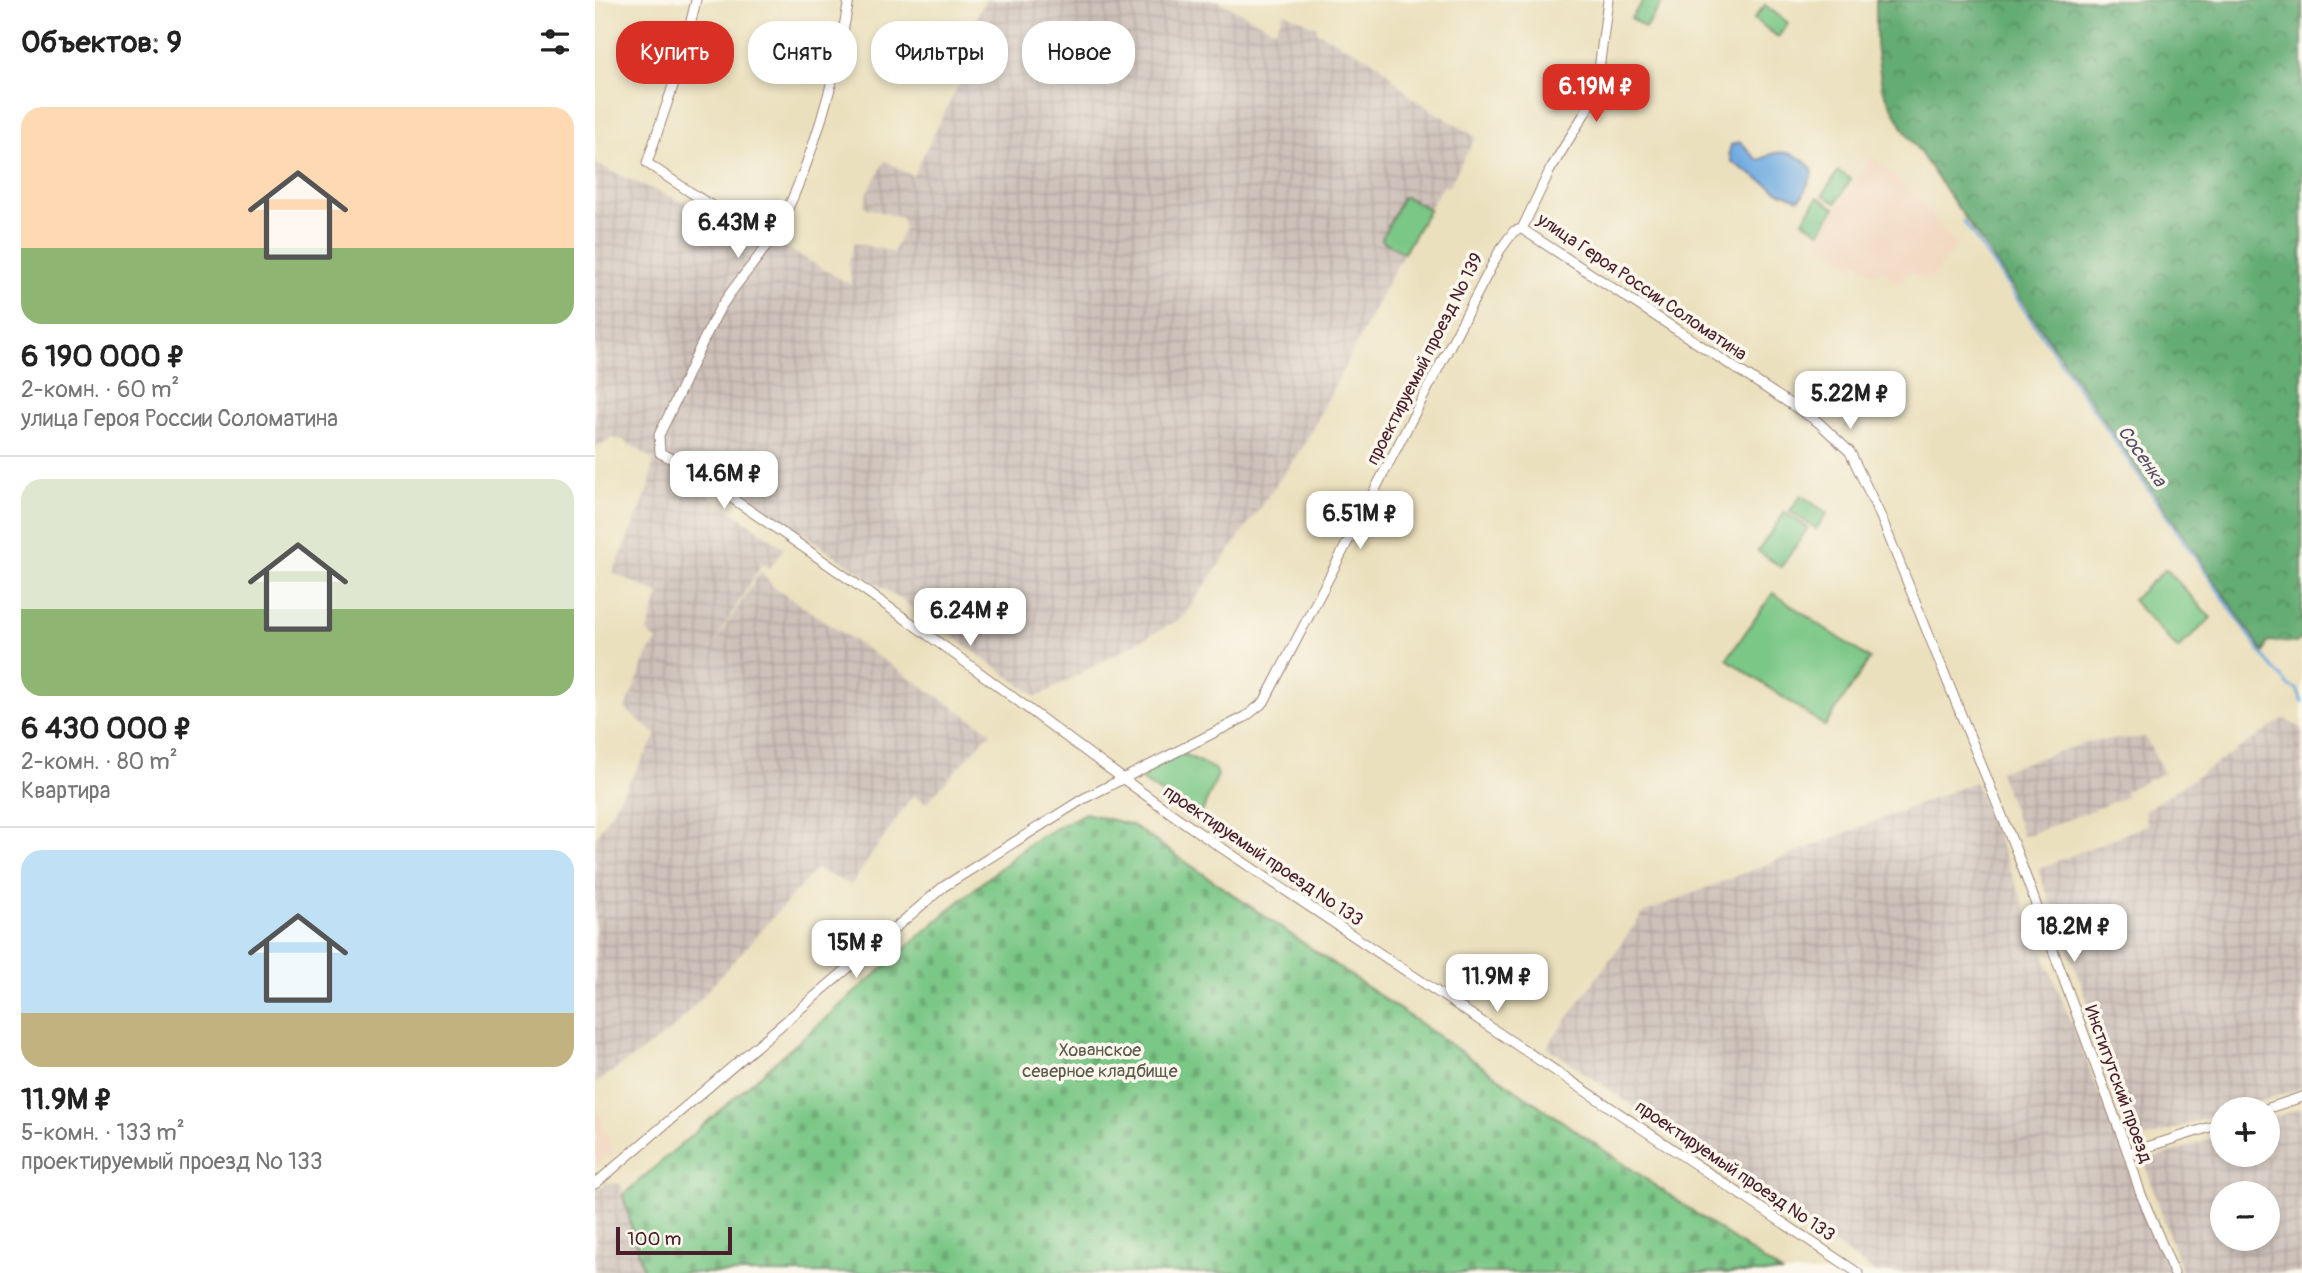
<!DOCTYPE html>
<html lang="ru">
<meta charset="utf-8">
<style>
body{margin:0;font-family:Pangolin,sans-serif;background:#f6f6f6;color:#222;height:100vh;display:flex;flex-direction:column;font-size:26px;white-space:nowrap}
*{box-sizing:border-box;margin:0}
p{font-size:23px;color:#767676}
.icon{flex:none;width:38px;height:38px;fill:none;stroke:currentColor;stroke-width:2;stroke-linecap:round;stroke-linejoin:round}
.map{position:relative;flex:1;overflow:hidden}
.panel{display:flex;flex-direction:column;background:#fff;width:595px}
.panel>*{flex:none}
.guide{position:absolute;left:21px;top:21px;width:665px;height:63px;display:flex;gap:14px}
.fabs{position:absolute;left:1615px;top:1097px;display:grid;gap:14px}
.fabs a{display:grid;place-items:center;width:70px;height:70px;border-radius:50%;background:#fff;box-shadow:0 4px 10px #0003;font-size:35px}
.scale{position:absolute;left:21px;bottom:18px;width:116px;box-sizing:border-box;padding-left:7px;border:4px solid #4a1f2b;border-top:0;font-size:19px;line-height:24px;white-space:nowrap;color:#4a1f2b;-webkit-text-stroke:5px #fbf7ec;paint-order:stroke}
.price{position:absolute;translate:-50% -60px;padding:0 16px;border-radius:14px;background:#fff;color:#222;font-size:23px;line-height:46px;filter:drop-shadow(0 2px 4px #0008)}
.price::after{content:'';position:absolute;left:50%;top:42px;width:21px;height:16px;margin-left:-10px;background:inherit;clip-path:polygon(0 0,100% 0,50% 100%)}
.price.on{background:#d93025;color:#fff}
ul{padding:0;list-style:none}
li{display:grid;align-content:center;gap:14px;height:371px;padding:0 21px}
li+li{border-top:2px solid #e0e0e0}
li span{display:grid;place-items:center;height:217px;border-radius:21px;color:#555}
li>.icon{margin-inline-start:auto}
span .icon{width:126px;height:126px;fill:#fffc;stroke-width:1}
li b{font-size:30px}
h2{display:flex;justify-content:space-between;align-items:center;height:84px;padding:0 21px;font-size:30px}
.chip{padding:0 24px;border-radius:28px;background:#fff;box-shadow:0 4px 10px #0003;font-size:24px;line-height:63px}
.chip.on{background:#d93025;color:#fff}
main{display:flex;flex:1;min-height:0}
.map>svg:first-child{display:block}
.built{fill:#f1d5bd}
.industrial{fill:url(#industrial-grid);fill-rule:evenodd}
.green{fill:#7ac786;stroke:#627358;stroke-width:2}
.forest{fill:url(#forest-crowns);stroke:#56664f;stroke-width:2}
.cemetery{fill:url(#cemetery-stones);stroke:#627358;stroke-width:2}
.water{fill:#70abe0;stroke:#5d6586;stroke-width:2}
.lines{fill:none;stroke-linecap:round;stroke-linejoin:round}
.stream{stroke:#70abe0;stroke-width:2.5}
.minor-casing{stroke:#9a8074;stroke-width:11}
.minor{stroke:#fff;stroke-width:9}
.labels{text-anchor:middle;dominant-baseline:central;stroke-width:7;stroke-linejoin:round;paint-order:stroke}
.street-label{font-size:18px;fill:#4a1f2b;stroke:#fbf7ec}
.park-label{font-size:18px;fill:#5b5a4b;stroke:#fbf7ec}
.water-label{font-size:19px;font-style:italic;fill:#57506a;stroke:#fbf7ec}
</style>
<main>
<section class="panel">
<h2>Объектов: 9<svg class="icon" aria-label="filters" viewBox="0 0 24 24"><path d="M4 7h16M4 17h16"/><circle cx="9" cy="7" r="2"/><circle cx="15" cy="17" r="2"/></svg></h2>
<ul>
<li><span style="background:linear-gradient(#ffd9b3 65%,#8fb573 0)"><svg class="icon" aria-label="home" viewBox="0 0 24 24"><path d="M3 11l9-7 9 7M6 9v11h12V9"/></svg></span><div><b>6 190 000 ₽</b><p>2-комн. · 60 m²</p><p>улица Героя России Соломатина</p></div></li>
<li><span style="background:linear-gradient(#dfe7d0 60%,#8fb573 0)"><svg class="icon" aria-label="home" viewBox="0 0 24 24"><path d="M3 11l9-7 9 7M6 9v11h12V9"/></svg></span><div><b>6 430 000 ₽</b><p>2-комн. · 80 m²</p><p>Квартира</p></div></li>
<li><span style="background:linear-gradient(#bfe0f5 75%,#c2b280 0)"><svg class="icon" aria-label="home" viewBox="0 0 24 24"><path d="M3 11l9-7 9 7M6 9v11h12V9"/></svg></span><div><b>11.9M ₽</b><p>5-комн. · 133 m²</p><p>проектируемый проезд № 133</p></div></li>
</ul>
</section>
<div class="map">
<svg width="1707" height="1273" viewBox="0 0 1707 1273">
<defs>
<pattern id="industrial-grid" width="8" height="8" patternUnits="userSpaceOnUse" patternTransform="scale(1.75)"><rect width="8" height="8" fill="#cec1ba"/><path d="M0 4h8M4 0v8" fill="none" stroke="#b2a5a0"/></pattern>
<pattern id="forest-crowns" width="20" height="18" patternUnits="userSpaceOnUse" patternTransform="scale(1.75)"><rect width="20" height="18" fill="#63ac73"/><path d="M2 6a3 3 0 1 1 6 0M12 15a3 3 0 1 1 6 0" fill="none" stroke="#548b5f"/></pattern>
<pattern id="cemetery-stones" width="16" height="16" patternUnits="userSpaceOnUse" patternTransform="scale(1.75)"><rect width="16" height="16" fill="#7ac786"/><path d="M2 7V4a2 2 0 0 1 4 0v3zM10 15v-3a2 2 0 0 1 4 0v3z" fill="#6baa74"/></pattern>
</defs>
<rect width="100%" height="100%" fill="#fbf7ec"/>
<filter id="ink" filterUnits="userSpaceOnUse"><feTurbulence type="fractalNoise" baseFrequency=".0143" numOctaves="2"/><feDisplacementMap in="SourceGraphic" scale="14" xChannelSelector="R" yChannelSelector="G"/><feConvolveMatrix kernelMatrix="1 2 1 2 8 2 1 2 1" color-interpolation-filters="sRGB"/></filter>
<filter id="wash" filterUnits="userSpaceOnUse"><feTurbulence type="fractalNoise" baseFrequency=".00686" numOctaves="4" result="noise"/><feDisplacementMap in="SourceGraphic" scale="28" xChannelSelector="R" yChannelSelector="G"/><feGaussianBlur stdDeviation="1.57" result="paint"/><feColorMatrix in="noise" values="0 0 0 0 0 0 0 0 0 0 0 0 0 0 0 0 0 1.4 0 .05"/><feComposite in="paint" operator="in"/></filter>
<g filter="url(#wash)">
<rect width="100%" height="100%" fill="#ebe0bd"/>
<g class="built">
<path d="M 1277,157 L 1322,197 L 1361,246 L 1335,281 L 1314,272 L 1304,284 L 1286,269 L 1281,275 L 1260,260 L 1256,266 L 1220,240 Z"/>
<path d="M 0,1101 L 18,1152 L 0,1168 Z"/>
</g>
<g class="industrial">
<path d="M 390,0 L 621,0 L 680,30 L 689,12 L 722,27 L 721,31 L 784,64 L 817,98 L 881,137 L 853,187 L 848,185 L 802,265 L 709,445 L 587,618 L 442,697 L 340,623 L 126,479 L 114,495 L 189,548 L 175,568 L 167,563 L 111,657 L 166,571 L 177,586 L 396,732 L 331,803 L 318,795 L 256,885 L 221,869 L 78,1029 L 0,1084 L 0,839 L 62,735 L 30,709 L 54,652 L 62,641 L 52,632 L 64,594 L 18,573 L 55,486 L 58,459 L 28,440 L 18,438 L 0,447 L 0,164 L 192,248 L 256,285 L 254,262 L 259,243 L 298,252 L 310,227 L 307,218 L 269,207 L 273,191 L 290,161 L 318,176 L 367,78 L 357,72 Z"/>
<path d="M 1689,719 L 1707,728 L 1707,1088 L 1640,1109 L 1628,1110 L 1627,1113 L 1549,1139 L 1543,1134 L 1443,869 L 1552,825 L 1549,811 Z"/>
<path d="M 1550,737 L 1569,773 L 1529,791 L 1531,797 L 1428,837 L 1404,771 L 1493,742 Z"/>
<path d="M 1380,782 L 1576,1273 L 1281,1273 L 952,1047 L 1048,913 Z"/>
<path d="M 1707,1108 L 1707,1273 L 1587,1273 L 1549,1162 L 1627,1135 L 1628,1155 L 1673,1155 L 1673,1119 ZM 1628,1194 L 1673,1194 L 1673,1239 L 1628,1239 Z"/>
<path d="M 11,1183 L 26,1184 L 49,1273 L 0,1273 L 0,1192 Z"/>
</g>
<g class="green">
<path d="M 1049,0 L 1068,1 L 1050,28 L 1036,18 Z"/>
<path d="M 1170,5 L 1193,23 L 1183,37 L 1159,19 Z"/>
<path d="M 1243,171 L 1256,179 L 1241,203 L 1228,195 Z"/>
<path d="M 811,197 L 834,209 L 809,253 L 788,241 L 787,238 L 807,198 Z"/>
<path d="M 1223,197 L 1240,208 L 1225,232 L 1208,221 Z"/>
<path d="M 1206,495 L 1232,513 L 1221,529 L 1195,511 Z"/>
<path d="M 1190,512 L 1213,528 L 1186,567 L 1163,551 Z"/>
<path d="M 1571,569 L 1616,618 L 1583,649 L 1537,600 Z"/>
<path d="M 1178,593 L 1275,659 L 1230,726 L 1132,659 Z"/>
<path d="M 587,753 L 621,770 L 623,775 L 606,814 L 601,817 L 547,780 L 549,773 Z"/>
</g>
<path class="forest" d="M 1281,0 L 1707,0 L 1707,638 L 1701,643 L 1673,641 L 1669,653 L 1308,128 L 1287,88 L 1281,45 Z"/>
<path class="cemetery" d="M 490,813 L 537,825 L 1187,1273 L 49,1273 L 28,1195 L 360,905 L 439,840 Z"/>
<path class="water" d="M 1144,142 C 1153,146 1155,156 1164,160 C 1170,158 1175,154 1180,153 C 1196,150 1211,159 1218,172 L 1207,197 L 1203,199 L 1183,191 L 1137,162 L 1134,153 L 1136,145 Z"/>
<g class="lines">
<path class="stream" d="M 1368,221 L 1668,656 L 1694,686 L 1702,689 L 1707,702"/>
</g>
</g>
<g filter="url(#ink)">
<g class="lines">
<defs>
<g id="minor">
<path d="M 101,0 L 87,59 L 52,163 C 92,190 132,218 176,238"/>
<path d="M 254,0 C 241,75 222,149 188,219 C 172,252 143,278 124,310 C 102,350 85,394 64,435 L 65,453 L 79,460 C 165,516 249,575 333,635 C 424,700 511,769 603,832 L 1263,1273"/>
<path d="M 927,229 L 1223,422 L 1255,452 L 1286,517 L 1422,853 L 1533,1153 L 1545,1192 L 1579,1273"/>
<path d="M 927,229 L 955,170 L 990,113 L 998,96 L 1003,77 L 1013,0"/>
<path d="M 1668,1110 L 1707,1097"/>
<path d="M 1533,1153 L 1628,1123"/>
<path d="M 0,1184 L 348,887 L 488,799 L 650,717 L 669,702 L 905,250 L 919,231 L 927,229"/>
</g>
</defs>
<use href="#minor" class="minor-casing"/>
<use href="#minor" class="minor"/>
</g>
</g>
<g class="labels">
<g class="street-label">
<text transform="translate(1047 287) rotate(34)">улица Героя России Соломатина</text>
<text transform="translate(830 359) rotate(-63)">проектируемый проезд № 139</text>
<text transform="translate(668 856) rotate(34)">проектируемый проезд № 133</text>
<text transform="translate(1523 1084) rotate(70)">Институтский проезд</text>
<text transform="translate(1140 1171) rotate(34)">проектируемый проезд № 133</text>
</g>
<g class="park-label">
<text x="505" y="1050">Хованское<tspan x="505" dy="21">северное кладбище</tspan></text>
</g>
<g class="water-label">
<text transform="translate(1547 456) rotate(55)">Сосенка</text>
</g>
</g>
</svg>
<div class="fabs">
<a>+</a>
<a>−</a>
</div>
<div class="scale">100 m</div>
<b class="price on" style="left:1001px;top:124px">6.19M ₽</b>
<b class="price" style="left:143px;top:260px">6.43M ₽</b>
<b class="price" style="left:1255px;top:431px">5.22M ₽</b>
<b class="price" style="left:129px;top:511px">14.6M ₽</b>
<b class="price" style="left:765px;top:551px">6.51M ₽</b>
<b class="price" style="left:375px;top:648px">6.24M ₽</b>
<b class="price" style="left:1479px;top:964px">18.2M ₽</b>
<b class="price" style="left:261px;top:980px">15M ₽</b>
<b class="price" style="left:902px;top:1014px">11.9M ₽</b>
<div class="guide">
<a class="chip on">Купить</a>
<a class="chip">Снять</a>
<a class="chip">Фильтры</a>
<a class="chip">Новое</a>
</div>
</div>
</main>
